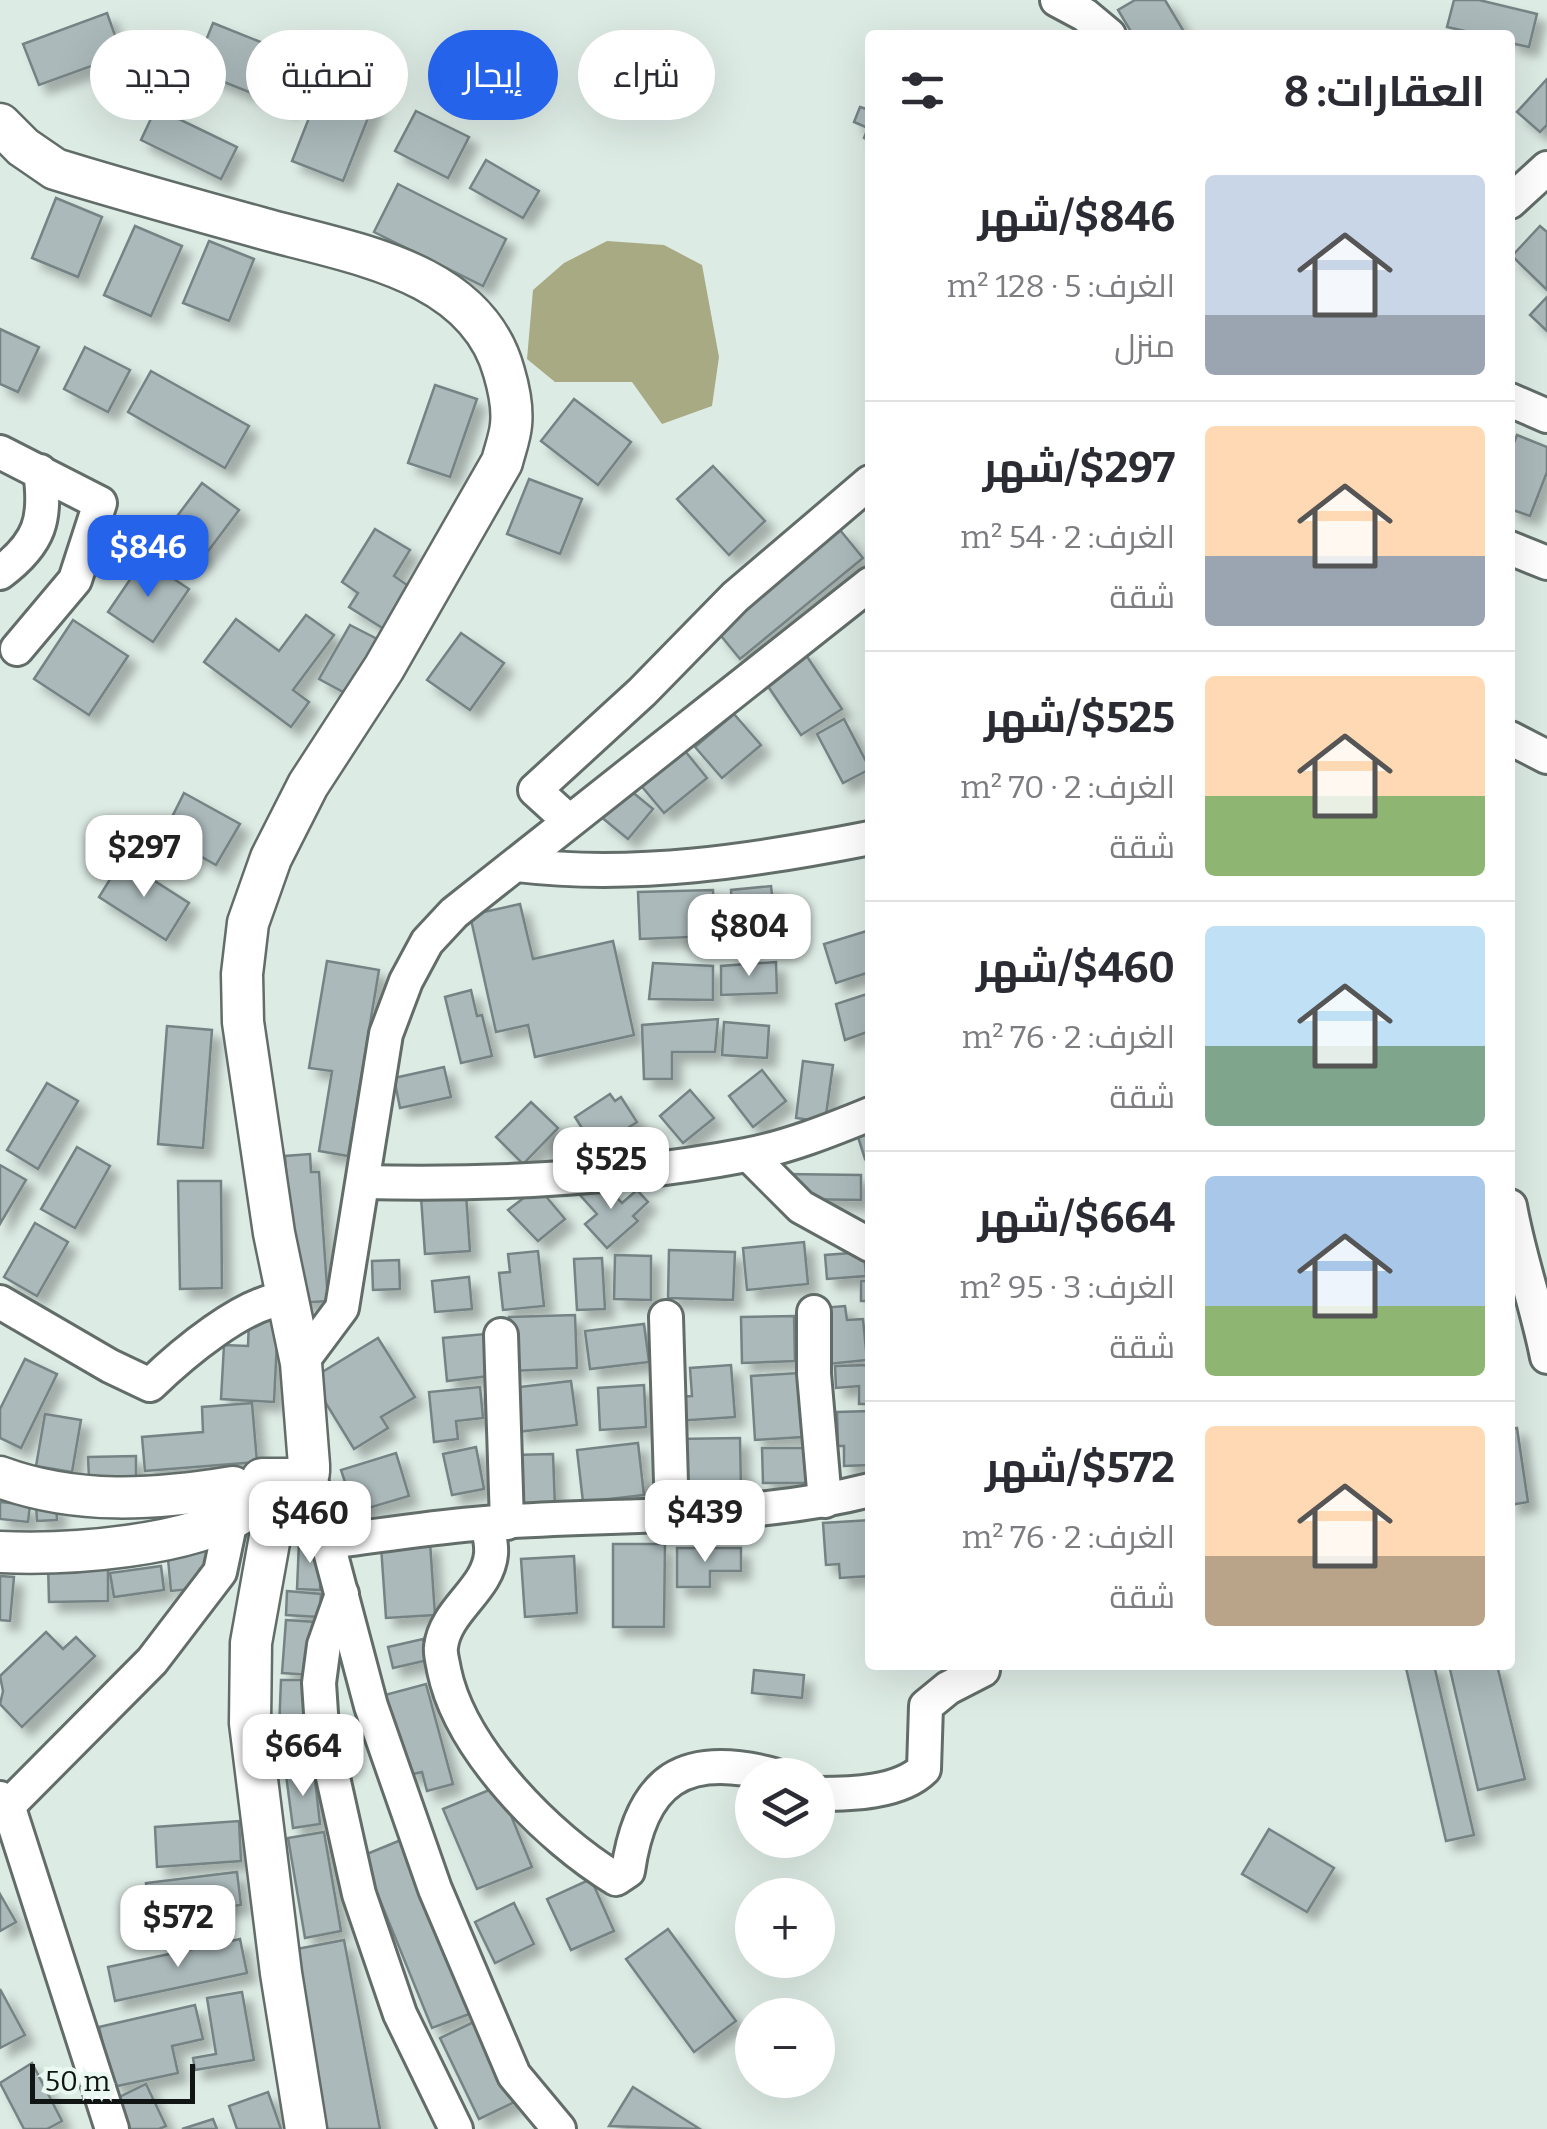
<!DOCTYPE html>
<html lang="ar">
<meta charset="utf-8">
<style>
body{margin:0;font-family:Bitter,Cairo,serif;background:#f2f2f3;color:#2b2b33;direction:rtl;height:100vh;display:flex;flex-direction:column;font-size:38px;white-space:nowrap}
*{box-sizing:border-box;margin:0}
p{font-size:32px;color:#7c7c81}
.icon{flex:none;width:55px;height:55px;fill:none;stroke:currentColor;stroke-width:2;stroke-linecap:round;stroke-linejoin:round}
.map{position:relative;flex:1;overflow:hidden;direction:ltr}
.side{position:absolute;left:865px;top:30px;width:650px;height:1640px;display:flex;flex-direction:column;background:#fff;border-radius:10px;box-shadow:0 10px 40px #0002;direction:rtl}
.side>*{flex:none}
.guide{position:absolute;left:30px;top:30px;width:685px;height:90px;direction:rtl;display:flex;gap:20px}
.buttons{position:absolute;left:735px;top:1758px;display:grid;gap:20px}
.buttons a{display:grid;place-items:center;width:100px;height:100px;border-radius:50%;background:#fff;box-shadow:0 10px 40px #0002;font-size:50px}
.scale{position:absolute;left:30px;bottom:25px;width:165px;box-sizing:border-box;padding-left:10px;border:5px solid #111513;border-top:0;font-size:28px;line-height:35px;white-space:nowrap;color:#111513;-webkit-text-stroke:8px #eaf8f2;paint-order:stroke}
.price{position:absolute;translate:-50% -85px;padding:0 22px;border-radius:20px;background:#fff;color:#222;font-size:32px;line-height:65px;filter:drop-shadow(0 2px 5px #0008)}
.price::after{content:'';position:absolute;left:50%;top:60px;width:30px;height:22px;margin-left:-15px;background:inherit;clip-path:polygon(0 0,100% 0,50% 100%)}
.price.active{background:#2563eb;color:#fff}
ul{padding:0;list-style:none}
li{display:flex;align-items:center;gap:30px;height:250px;padding:0 30px}
li+li{border-top:2px solid #e1e1e2}
li span{display:grid;place-items:center;flex:none;width:280px;height:200px;border-radius:10px;color:#555}
li>.icon{margin-inline-start:auto}
span .icon{width:120px;height:120px;fill:#fffc;stroke-width:1}
li b{font-size:42px}
h2{display:flex;justify-content:space-between;align-items:center;height:120px;padding:0 30px;font-size:42px}
.pill{padding:0 35px;border-radius:45px;background:#fff;box-shadow:0 10px 40px #0002;font-size:35px;line-height:90px}
.pill.active{background:#2563eb;color:#fff}
.map>svg:first-child{display:block}
.forest{fill:#a8aa83}
.building{fill:#abb9ba;stroke:#768384;stroke-width:2.5;filter:url(#shadow)}
.lines{fill:none;stroke-linecap:round;stroke-linejoin:round}
.minor-casing{stroke:#626d69;stroke-width:38}
.major-casing{stroke:#626d69;stroke-width:45}
.minor{stroke:#fff;stroke-width:32}
.major{stroke:#fff;stroke-width:40}
</style>
<div class="map">
<svg width="1547" height="2129" viewBox="0 0 1547 2129">
<defs>
<filter id="shadow"><feDropShadow dx="9" dy="9" stdDeviation="5" flood-color="#0004"/></filter>
</defs>
<rect width="100%" height="100%" fill="#ddebe5"/>
<path class="forest" d="M 607,241 L 664,245 L 702,265 L 719,357 L 712,406 L 662,424 L 632,382 L 555,382 L 527,359 L 533,290 L 564,263 Z"/>
<g class="building">
<path d="M 1135,0 L 1165,0 L 1186,35 L 1133,35 L 1118,10 Z"/>
<path d="M 1454,0 L 1479,0 L 1537,14 L 1529,47 L 1510,43 L 1510,35 L 1464,35 L 1465,31 L 1447,27 Z"/>
<path d="M 107,13 L 122,55 L 39,85 L 23,44 Z"/>
<path d="M 213,23 L 308,61 L 289,108 L 194,70 Z"/>
<path d="M 1547,79 L 1547,125 L 1540,132 L 1517,112 Z"/>
<path d="M 336,88 L 374,103 L 343,181 L 292,161 L 318,95 L 331,100 Z"/>
<path d="M 860,107 L 870,110 L 870,141 L 864,138 L 868,128 L 854,122 Z"/>
<path d="M 156,108 L 237,147 L 221,179 L 141,140 Z"/>
<path d="M 416,111 L 469,137 L 448,178 L 395,151 Z"/>
<path d="M 486,160 L 539,191 L 523,218 L 470,188 Z"/>
<path d="M 398,184 L 506,239 L 483,286 L 374,232 Z"/>
<path d="M 56,198 L 102,217 L 78,277 L 32,258 Z"/>
<path d="M 135,226 L 182,246 L 151,316 L 104,295 Z"/>
<path d="M 1540,226 L 1547,232 L 1547,290 L 1512,256 Z"/>
<path d="M 209,241 L 254,259 L 229,321 L 183,303 Z"/>
<path d="M 1547,297 L 1547,331 L 1530,315 Z"/>
<path d="M 0,329 L 39,347 L 18,392 L 0,384 Z"/>
<path d="M 85,347 L 130,370 L 108,412 L 64,389 Z"/>
<path d="M 151,371 L 249,426 L 225,468 L 128,412 Z"/>
<path d="M 435,385 L 477,399 L 450,477 L 408,463 Z"/>
<path d="M 574,399 L 631,442 L 598,485 L 541,441 Z"/>
<path d="M 1517,435 L 1547,447 L 1547,472 L 1530,516 L 1510,509 L 1510,453 Z"/>
<path d="M 713,466 L 765,521 L 729,555 L 677,499 Z"/>
<path d="M 529,479 L 582,499 L 560,554 L 507,534 Z"/>
<path d="M 202,483 L 239,510 L 200,562 L 163,535 Z"/>
<path d="M 375,529 L 410,550 L 394,576 L 410,587 L 384,629 L 349,607 L 358,593 L 342,582 Z"/>
<path d="M 840,530 L 863,558 L 740,659 L 717,631 Z"/>
<path d="M 144,559 L 189,589 L 153,642 L 108,612 Z"/>
<path d="M 306,615 L 334,635 L 293,690 L 309,702 L 291,727 L 204,662 L 236,619 L 279,651 Z"/>
<path d="M 73,620 L 128,656 L 89,715 L 34,679 Z"/>
<path d="M 350,625 L 381,641 L 347,694 L 319,679 Z"/>
<path d="M 461,633 L 504,663 L 470,710 L 427,680 Z"/>
<path d="M 802,649 L 842,709 L 801,735 L 761,676 Z"/>
<path d="M 734,714 L 761,745 L 722,778 L 695,747 Z"/>
<path d="M 844,719 L 870,769 L 843,783 L 817,734 Z"/>
<path d="M 681,746 L 707,778 L 664,813 L 638,782 Z"/>
<path d="M 625,786 L 653,809 L 628,839 L 600,816 Z"/>
<path d="M 184,793 L 240,824 L 216,865 L 163,835 Z"/>
<path d="M 122,860 L 189,903 L 166,940 L 99,897 Z"/>
<path d="M 771,886 L 776,929 L 733,930 L 731,890 Z"/>
<path d="M 713,890 L 715,936 L 640,939 L 638,892 Z"/>
<path d="M 520,904 L 533,959 L 613,941 L 634,1035 L 535,1057 L 528,1025 L 496,1032 L 470,915 Z"/>
<path d="M 870,930 L 870,972 L 836,983 L 824,944 Z"/>
<path d="M 327,961 L 379,970 L 348,1156 L 319,1151 L 332,1071 L 309,1068 Z"/>
<path d="M 776,962 L 777,993 L 721,995 L 721,966 Z"/>
<path d="M 653,963 L 713,966 L 713,1000 L 649,999 Z"/>
<path d="M 471,990 L 477,1016 L 482,1015 L 492,1056 L 461,1063 L 445,997 Z"/>
<path d="M 870,993 L 870,1031 L 845,1040 L 836,1004 Z"/>
<path d="M 718,1019 L 715,1052 L 672,1052 L 672,1079 L 644,1079 L 642,1025 Z"/>
<path d="M 724,1022 L 769,1026 L 767,1058 L 722,1055 Z"/>
<path d="M 167,1026 L 212,1030 L 203,1148 L 158,1144 Z"/>
<path d="M 803,1061 L 833,1065 L 825,1122 L 796,1118 Z"/>
<path d="M 444,1067 L 451,1097 L 400,1108 L 394,1078 Z"/>
<path d="M 762,1070 L 786,1101 L 753,1127 L 729,1096 Z"/>
<path d="M 47,1083 L 78,1101 L 38,1169 L 7,1150 Z"/>
<path d="M 690,1090 L 714,1118 L 683,1143 L 660,1116 Z"/>
<path d="M 610,1094 L 615,1101 L 621,1097 L 637,1122 L 595,1149 L 575,1117 Z"/>
<path d="M 531,1102 L 558,1128 L 523,1164 L 496,1137 Z"/>
<path d="M 870,1133 L 870,1157 L 865,1159 L 858,1137 Z"/>
<path d="M 77,1147 L 110,1166 L 75,1228 L 41,1209 Z"/>
<path d="M 310,1154 L 311,1172 L 319,1172 L 328,1301 L 296,1303 L 285,1156 Z"/>
<path d="M 0,1165 L 26,1180 L 0,1224 Z"/>
<path d="M 785,1174 L 861,1175 L 861,1200 L 800,1199 Z"/>
<path d="M 599,1178 L 622,1203 L 637,1190 L 648,1202 L 633,1216 L 638,1221 L 607,1248 L 585,1224 L 597,1214 L 580,1195 Z"/>
<path d="M 178,1181 L 221,1181 L 222,1288 L 180,1289 Z"/>
<path d="M 538,1187 L 565,1219 L 538,1241 L 508,1210 Z"/>
<path d="M 466,1194 L 470,1251 L 425,1254 L 421,1197 Z"/>
<path d="M 35,1223 L 68,1242 L 37,1296 L 4,1277 Z"/>
<path d="M 804,1242 L 808,1284 L 747,1290 L 743,1248 Z"/>
<path d="M 669,1250 L 735,1252 L 733,1300 L 668,1298 Z"/>
<path d="M 538,1251 L 544,1306 L 503,1310 L 499,1273 L 510,1272 L 508,1254 Z"/>
<path d="M 864,1252 L 866,1276 L 827,1279 L 825,1255 Z"/>
<path d="M 615,1255 L 651,1256 L 651,1300 L 614,1299 Z"/>
<path d="M 602,1258 L 605,1309 L 577,1310 L 574,1259 Z"/>
<path d="M 399,1260 L 400,1289 L 373,1290 L 372,1261 Z"/>
<path d="M 469,1277 L 472,1309 L 435,1312 L 432,1281 Z"/>
<rect x="861" y="1281" width="9" height="20"/>
<path d="M 845,1306 L 847,1320 L 863,1319 L 867,1360 L 828,1364 L 822,1308 Z"/>
<path d="M 575,1315 L 577,1368 L 511,1371 L 509,1317 Z"/>
<path d="M 794,1316 L 795,1361 L 742,1363 L 741,1317 Z"/>
<path d="M 249,1320 L 278,1321 L 274,1402 L 221,1399 L 224,1345 L 248,1346 Z"/>
<path d="M 644,1324 L 649,1362 L 590,1369 L 585,1331 Z"/>
<path d="M 485,1334 L 490,1376 L 447,1381 L 443,1338 Z"/>
<path d="M 378,1338 L 415,1397 L 381,1417 L 388,1428 L 354,1449 L 311,1379 Z"/>
<path d="M 25,1359 L 57,1374 L 21,1448 L 0,1438 L 0,1409 Z"/>
<path d="M 731,1365 L 735,1417 L 676,1421 L 674,1397 L 692,1396 L 690,1368 Z"/>
<path d="M 870,1365 L 870,1404 L 859,1404 L 859,1386 L 836,1388 L 835,1366 Z"/>
<path d="M 799,1373 L 803,1437 L 755,1440 L 751,1376 Z"/>
<path d="M 571,1381 L 577,1425 L 517,1432 L 511,1388 Z"/>
<path d="M 644,1385 L 646,1427 L 600,1430 L 598,1388 Z"/>
<path d="M 480,1387 L 483,1418 L 456,1421 L 458,1439 L 434,1442 L 429,1392 Z"/>
<path d="M 252,1403 L 257,1462 L 145,1471 L 142,1437 L 203,1432 L 202,1407 Z"/>
<path d="M 870,1411 L 870,1465 L 844,1466 L 844,1446 L 838,1446 L 837,1412 Z"/>
<path d="M 45,1414 L 81,1420 L 72,1472 L 36,1466 Z"/>
<path d="M 1517,1428 L 1528,1502 L 1510,1505 L 1510,1429 Z"/>
<path d="M 740,1438 L 741,1489 L 676,1490 L 676,1439 Z"/>
<path d="M 638,1443 L 644,1495 L 583,1502 L 577,1450 Z"/>
<path d="M 476,1447 L 484,1489 L 452,1495 L 443,1454 Z"/>
<path d="M 762,1448 L 814,1448 L 814,1483 L 763,1483 Z"/>
<path d="M 396,1453 L 409,1496 L 355,1512 L 341,1470 Z"/>
<path d="M 553,1454 L 555,1507 L 515,1509 L 513,1455 Z"/>
<path d="M 136,1456 L 136,1478 L 89,1479 L 88,1457 Z"/>
<path d="M 0,1502 L 30,1505 L 28,1522 L 0,1519 Z"/>
<path d="M 56,1504 L 57,1520 L 37,1521 L 36,1505 Z"/>
<path d="M 870,1520 L 870,1576 L 840,1578 L 839,1564 L 826,1565 L 823,1523 Z"/>
<path d="M 299,1542 L 322,1542 L 320,1590 L 297,1589 Z"/>
<path d="M 430,1542 L 435,1615 L 386,1618 L 381,1546 Z"/>
<path d="M 209,1544 L 212,1568 L 200,1569 L 202,1588 L 171,1591 L 167,1548 Z"/>
<path d="M 613,1544 L 665,1544 L 664,1627 L 613,1627 Z"/>
<path d="M 677,1548 L 741,1548 L 741,1571 L 710,1571 L 710,1587 L 677,1587 Z"/>
<path d="M 574,1556 L 577,1613 L 525,1617 L 521,1559 Z"/>
<path d="M 108,1562 L 108,1601 L 49,1602 L 48,1563 Z"/>
<path d="M 161,1566 L 164,1590 L 114,1597 L 110,1573 Z"/>
<path d="M 0,1576 L 14,1577 L 10,1621 L 0,1620 Z"/>
<path d="M 287,1591 L 321,1594 L 319,1617 L 286,1615 Z"/>
<path d="M 286,1620 L 316,1622 L 312,1675 L 282,1673 Z"/>
<path d="M 46,1632 L 63,1649 L 76,1637 L 95,1656 L 22,1727 L 0,1704 L 3,1691 L 0,1676 Z"/>
<path d="M 423,1639 L 428,1660 L 393,1668 L 388,1647 Z"/>
<path d="M 1417,1665 L 1434,1665 L 1474,1835 L 1446,1841 L 1406,1668 Z"/>
<path d="M 1449,1665 L 1497,1665 L 1525,1779 L 1478,1790 Z"/>
<path d="M 754,1670 L 804,1675 L 802,1698 L 752,1693 Z"/>
<path d="M 281,1680 L 310,1680 L 308,1731 L 279,1730 Z"/>
<path d="M 426,1684 L 453,1784 L 427,1791 L 422,1772 L 409,1775 L 381,1696 Z"/>
<path d="M 314,1771 L 320,1824 L 293,1828 L 286,1775 Z"/>
<path d="M 499,1786 L 532,1867 L 477,1889 L 443,1809 Z"/>
<path d="M 239,1821 L 241,1861 L 157,1867 L 155,1827 Z"/>
<path d="M 1269,1829 L 1334,1868 L 1307,1912 L 1242,1874 Z"/>
<path d="M 324,1832 L 341,1931 L 305,1938 L 288,1838 Z"/>
<path d="M 401,1840 L 472,2013 L 432,2028 L 362,1856 Z"/>
<path d="M 237,1872 L 241,1905 L 150,1916 L 146,1883 Z"/>
<path d="M 591,1879 L 614,1931 L 571,1950 L 547,1899 Z"/>
<path d="M 0,1894 L 16,1922 L 0,1931 Z"/>
<path d="M 514,1903 L 534,1944 L 495,1963 L 475,1922 Z"/>
<path d="M 668,1929 L 736,2021 L 694,2052 L 626,1959 Z"/>
<path d="M 240,1939 L 247,1973 L 115,2001 L 108,1967 Z"/>
<path d="M 344,1940 L 380,2129 L 315,2129 L 281,1952 Z"/>
<path d="M 0,1989 L 25,2035 L 0,2048 Z"/>
<path d="M 242,1992 L 254,2060 L 195,2070 L 193,2058 L 216,2054 L 207,1998 Z"/>
<path d="M 195,2005 L 203,2039 L 172,2046 L 178,2073 L 113,2087 L 99,2027 Z"/>
<path d="M 482,2018 L 521,2099 L 479,2119 L 440,2038 Z"/>
<path d="M 32,2063 L 62,2121 L 47,2129 L 24,2129 L 0,2083 Z"/>
<path d="M 146,2084 L 166,2126 L 159,2129 L 117,2129 L 105,2104 Z"/>
<path d="M 633,2087 L 700,2129 L 609,2126 Z"/>
<path d="M 268,2092 L 281,2129 L 237,2129 L 229,2106 Z"/>
<path d="M 213,2119 L 217,2129 L 182,2129 Z"/>
</g>
<g class="lines">
<defs>
<g id="minor">
<path d="M 1057,0 L 1085,15 L 1109,35"/>
<path d="M 1510,202 L 1547,168"/>
<path d="M 1510,400 L 1547,416"/>
<path d="M 0,452 L 100,503 L 75,580 L 17,649"/>
<path d="M 1510,548 L 1547,563"/>
<path d="M 0,573 C 40,543 47,519 40,471"/>
<path d="M 1510,738 L 1547,757"/>
<path d="M 569,821 L 535,790 L 642,692 L 735,597 L 870,482"/>
<path d="M 517,865 C 636,879 753,861 870,838"/>
<path d="M 749,1155 L 801,1207 L 870,1245"/>
<path d="M 363,1182 C 490,1185 621,1179 746,1155 C 788,1147 831,1130 870,1114"/>
<path d="M 1510,1206 C 1519,1257 1537,1306 1547,1357"/>
<path d="M 0,1302 L 110,1366 L 150,1385 C 181,1355 244,1301 288,1298"/>
<path d="M 814,1312 L 814,1374 L 825,1501"/>
<path d="M 666,1317 L 672,1516"/>
<path d="M 501,1335 L 507,1523"/>
<path d="M 301,1363 L 342,1308 L 386,1034 L 406,981 L 427,942 L 454,913 L 870,584"/>
<path d="M 309,1472 L 371,1706 L 435,1889 L 514,2075 L 559,2129"/>
<path d="M 487,1523 C 489,1533 492,1544 491,1554 C 488,1590 445,1610 441,1647 C 440,1654 443,1663 444,1670 C 460,1749 548,1838 616,1879 L 628,1871 C 641,1779 684,1751 774,1775"/>
<path d="M 329,1542 C 377,1536 426,1528 474,1524 C 606,1512 740,1523 870,1490"/>
<path d="M 342,1594 L 324,1645 L 319,1683 L 322,1728 L 359,1894 L 400,2014 L 456,2129"/>
<path d="M 818,1794 C 850,1794 900,1793 924,1769 L 926,1706 L 948,1688 L 983,1670"/>
<path d="M 0,1798 L 8,1805 L 112,2129"/>
<path d="M 0,1814 L 152,1661 L 220,1572 L 231,1520"/>
</g>
<g id="major">
<path d="M 0,124 L 23,147 L 55,169 C 123,190 192,209 261,228 C 349,253 476,269 504,372 C 509,389 513,407 511,425 C 510,437 505,450 502,462 L 384,668 L 308,785 L 271,858 L 248,923 L 242,974 L 243,1022 L 274,1233 L 301,1363 L 309,1465 L 309,1472 L 298,1479 L 262,1479"/>
<path d="M 0,1477 C 76,1505 154,1500 233,1487"/>
<path d="M 267,1499 L 273,1520 L 251,1643 L 250,1723 L 281,1973 L 306,2129"/>
<path d="M 0,1552 C 68,1555 191,1547 248,1509"/>
</g>
</defs>
<use href="#minor" class="minor-casing"/>
<use href="#major" class="major-casing"/>
<use href="#minor" class="minor"/>
<use href="#major" class="major"/>
</g>
</svg>
<div class="buttons">
<a><svg class="icon" aria-label="layers" viewBox="0 0 24 24"><path d="M12 4l9 5-9 5-9-5zM3 14l9 5 9-5"/></svg></a>
<a>+</a>
<a>−</a>
</div>
<div class="scale">50 m</div>
<b class="price active" style="left:148px;top:600px">$846</b>
<b class="price" style="left:144px;top:900px">$297</b>
<b class="price" style="left:749px;top:979px">$804</b>
<b class="price" style="left:611px;top:1212px">$525</b>
<b class="price" style="left:705px;top:1565px">$439</b>
<b class="price" style="left:310px;top:1566px">$460</b>
<b class="price" style="left:303px;top:1799px">$664</b>
<b class="price" style="left:178px;top:1970px">$572</b>
<div class="guide">
<a class="pill">شراء</a>
<a class="pill active">إيجار</a>
<a class="pill">تصفية</a>
<a class="pill">جديد</a>
</div>
<section class="side">
<h2>العقارات: 8<svg class="icon" aria-label="filters" viewBox="0 0 24 24"><path d="M4 7h16M4 17h16"/><circle cx="9" cy="7" r="2"/><circle cx="15" cy="17" r="2"/></svg></h2>
<ul>
<li><span style="background:linear-gradient(#c9d6e8 70%,#9aa5b1 0)"><svg class="icon" aria-label="home" viewBox="0 0 24 24"><path d="M3 11l9-7 9 7M6 9v11h12V9"/></svg></span><div><b>$846/شهر</b><p>الغرف: 5 · 128 m²</p><p>منزل</p></div></li>
<li><span style="background:linear-gradient(#ffd9b3 65%,#9aa5b1 0)"><svg class="icon" aria-label="home" viewBox="0 0 24 24"><path d="M3 11l9-7 9 7M6 9v11h12V9"/></svg></span><div><b>$297/شهر</b><p>الغرف: 2 · 54 m²</p><p>شقة</p></div></li>
<li><span style="background:linear-gradient(#ffd9b3 60%,#8fb573 0)"><svg class="icon" aria-label="home" viewBox="0 0 24 24"><path d="M3 11l9-7 9 7M6 9v11h12V9"/></svg></span><div><b>$525/شهر</b><p>الغرف: 2 · 70 m²</p><p>شقة</p></div></li>
<li><span style="background:linear-gradient(#bfe0f5 60%,#7fa58c 0)"><svg class="icon" aria-label="home" viewBox="0 0 24 24"><path d="M3 11l9-7 9 7M6 9v11h12V9"/></svg></span><div><b>$460/شهر</b><p>الغرف: 2 · 76 m²</p><p>شقة</p></div></li>
<li><span style="background:linear-gradient(#a9c7e8 65%,#8fb573 0)"><svg class="icon" aria-label="home" viewBox="0 0 24 24"><path d="M3 11l9-7 9 7M6 9v11h12V9"/></svg></span><div><b>$664/شهر</b><p>الغرف: 3 · 95 m²</p><p>شقة</p></div></li>
<li><span style="background:linear-gradient(#ffd9b3 65%,#b9a48a 0)"><svg class="icon" aria-label="home" viewBox="0 0 24 24"><path d="M3 11l9-7 9 7M6 9v11h12V9"/></svg></span><div><b>$572/شهر</b><p>الغرف: 2 · 76 m²</p><p>شقة</p></div></li>
</ul>
</section>
</div>
